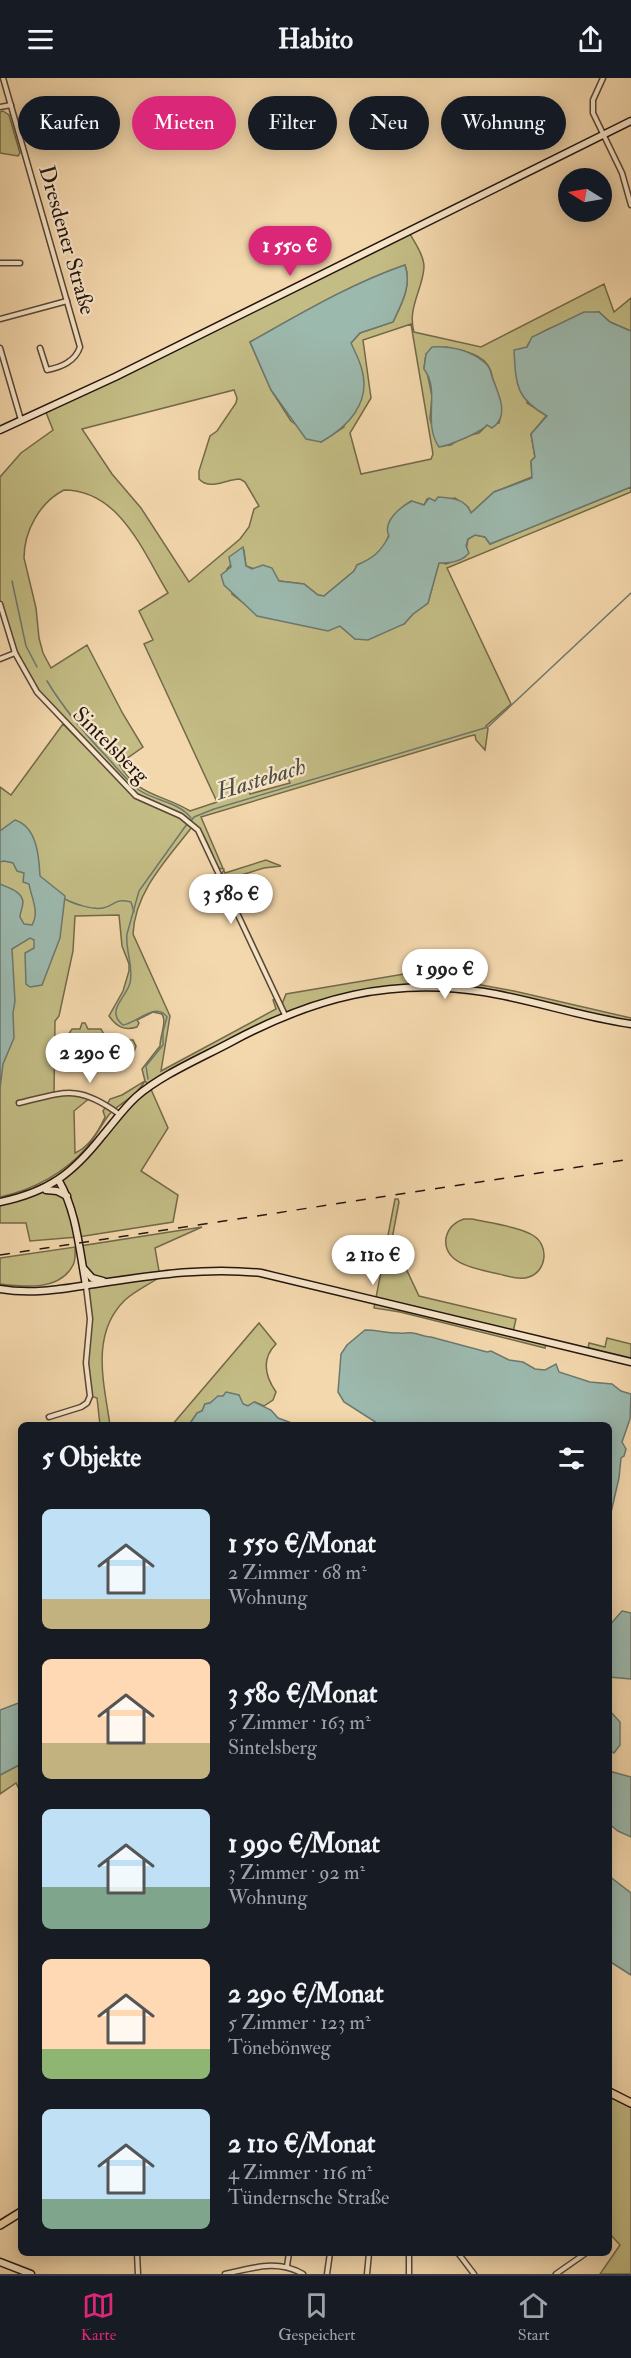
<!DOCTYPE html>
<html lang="de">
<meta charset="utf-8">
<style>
body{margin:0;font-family:"IM FELL Double Pica",serif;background:#242831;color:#f1f3f6;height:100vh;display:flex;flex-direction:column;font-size:22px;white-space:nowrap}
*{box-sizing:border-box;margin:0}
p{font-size:20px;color:#9ea1a6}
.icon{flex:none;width:33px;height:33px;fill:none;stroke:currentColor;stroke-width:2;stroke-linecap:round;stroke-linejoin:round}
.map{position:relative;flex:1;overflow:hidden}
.sheet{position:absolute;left:18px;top:1344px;width:594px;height:834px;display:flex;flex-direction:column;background:#171b24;border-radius:9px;box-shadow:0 3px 15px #0003}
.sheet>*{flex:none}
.banner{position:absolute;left:18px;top:18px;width:596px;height:54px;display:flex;gap:12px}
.needle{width:39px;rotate:281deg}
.buttons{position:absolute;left:558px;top:90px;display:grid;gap:12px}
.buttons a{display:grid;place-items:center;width:54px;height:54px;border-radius:50%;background:#171b24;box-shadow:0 3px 15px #0003;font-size:30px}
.price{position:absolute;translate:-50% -51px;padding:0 14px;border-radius:21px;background:#fff;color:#222;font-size:20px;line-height:39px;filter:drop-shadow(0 2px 3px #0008)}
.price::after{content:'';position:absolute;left:50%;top:36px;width:18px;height:14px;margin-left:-9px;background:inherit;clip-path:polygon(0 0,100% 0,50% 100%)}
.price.selected{background:#db2777;color:#fff}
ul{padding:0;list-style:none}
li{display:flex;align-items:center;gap:18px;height:150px;padding:0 24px}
li span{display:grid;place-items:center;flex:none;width:168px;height:120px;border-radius:9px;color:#555}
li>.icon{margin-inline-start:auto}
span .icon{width:72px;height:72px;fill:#fffc;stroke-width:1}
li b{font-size:26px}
h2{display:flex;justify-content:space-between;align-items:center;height:72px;padding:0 24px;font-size:26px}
.tag{padding:0 21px;border-radius:27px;background:#171b24;box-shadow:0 3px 15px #0003;font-size:21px;line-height:54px}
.tag.selected{background:#db2777;color:#fff}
header{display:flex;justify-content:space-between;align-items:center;height:78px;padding:0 24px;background:#171b24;font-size:27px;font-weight:700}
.menu{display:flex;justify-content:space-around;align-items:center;height:84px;border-top:2px solid #363941;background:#171b24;font-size:16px;color:#9ea1a6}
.menu a{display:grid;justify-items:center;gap:3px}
.menu .selected{color:#db2777}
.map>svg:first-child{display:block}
.green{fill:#c3bc84;stroke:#73694a;stroke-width:1.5;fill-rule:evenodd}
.water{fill:#9cb9ae;stroke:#6c786f;stroke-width:1.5}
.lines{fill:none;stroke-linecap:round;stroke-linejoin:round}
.stream{stroke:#6c786f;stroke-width:1.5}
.street-casing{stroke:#574637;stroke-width:7}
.secondary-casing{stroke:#231610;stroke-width:9}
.primary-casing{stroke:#231610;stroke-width:10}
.street{stroke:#f8e6ca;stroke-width:4}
.secondary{stroke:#f8e6ca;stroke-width:6}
.primary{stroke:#f4d8ad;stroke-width:7}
.rail{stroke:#231610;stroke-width:1.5;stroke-dasharray:10 10;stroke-linecap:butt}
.labels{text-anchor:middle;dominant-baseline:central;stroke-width:4.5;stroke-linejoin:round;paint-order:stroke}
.street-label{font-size:22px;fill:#231610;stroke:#f8e6ca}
.water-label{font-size:24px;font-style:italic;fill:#4d4f47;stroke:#f8e6ca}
</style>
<header><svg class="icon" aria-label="menu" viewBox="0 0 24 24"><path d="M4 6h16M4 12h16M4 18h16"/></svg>Habito<svg class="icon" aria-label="share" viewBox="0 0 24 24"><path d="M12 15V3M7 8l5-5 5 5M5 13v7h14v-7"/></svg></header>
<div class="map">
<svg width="631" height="2196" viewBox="0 0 631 2196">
<rect width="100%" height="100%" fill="#f4d8ad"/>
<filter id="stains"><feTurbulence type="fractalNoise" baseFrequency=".00333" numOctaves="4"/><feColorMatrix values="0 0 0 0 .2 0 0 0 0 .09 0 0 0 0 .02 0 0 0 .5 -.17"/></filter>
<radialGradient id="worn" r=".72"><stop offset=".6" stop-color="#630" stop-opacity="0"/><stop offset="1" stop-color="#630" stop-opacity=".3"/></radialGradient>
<g class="green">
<path d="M 3,33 L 9,37 L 20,75 L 18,78 L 0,75 L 0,34 Z"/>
<path d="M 409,154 C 414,164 424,177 424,189 C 423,211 407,230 414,254 L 481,269 L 604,206 L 614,234 L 631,220 L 631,253 L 610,244 L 599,234 C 582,239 532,251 527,269 C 524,281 527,312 527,325 L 547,337 L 531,356 L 535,379 L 531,383 L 532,399 L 494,414 L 471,435 L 468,429 L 455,420 L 435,423 L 427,421 L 424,427 L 411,423 C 393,434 392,455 382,472 C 379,478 364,484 357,487 L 354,493 L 324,518 L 318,517 L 304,506 L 279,503 L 276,499 L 246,488 L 244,473 L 227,491 L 232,516 L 245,526 L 334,549 L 340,548 L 355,561 L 404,546 L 413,536 L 428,525 L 439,484 L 446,486 L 465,479 L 468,461 L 475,457 L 485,459 L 490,466 L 631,409 L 631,414 L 447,490 L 511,626 L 486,648 L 488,651 L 485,672 L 476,662 L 475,657 L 470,658 L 201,739 L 225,795 L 266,782 L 281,788 L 264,790 L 225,802 L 222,796 L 224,791 L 218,790 C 212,777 207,759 197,749 C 180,730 152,728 132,712 L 36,610 L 17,573 L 0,525 L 0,399 L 21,375 L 53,352 L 45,332 ZM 405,187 C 412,207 402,225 393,244 L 360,255 L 351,265 L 344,349 L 321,364 L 291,343 L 271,312 L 250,264 C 300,236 350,206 405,187 ZM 411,246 L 433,376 L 431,381 L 361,396 L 350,355 L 371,320 L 363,262 ZM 445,269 C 460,272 483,275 490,291 C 492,295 492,300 494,304 C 499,318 504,331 499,345 L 487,347 L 479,355 L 462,359 L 451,367 L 439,368 L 430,341 L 432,318 L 427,294 L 424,290 L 426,276 ZM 234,312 L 237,320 L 236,325 L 217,353 L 210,358 L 199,393 L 199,401 C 210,413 226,401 240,401 L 245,404 L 259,428 L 254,431 L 249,449 L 240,461 L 189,504 L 141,430 L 112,396 L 82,351 ZM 64,412 C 120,412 143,474 168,515 L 139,533 L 153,562 L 144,566 L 217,724 L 190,733 C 163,716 138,719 119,686 L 143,669 L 123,636 L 87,567 L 51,590 L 43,575 L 39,560 L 36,530 L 24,480 C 24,453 40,424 64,412 ZM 286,695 L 290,705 L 250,716 L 248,709 Z"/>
<path d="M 63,646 L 135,719 L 178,739 L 192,749 C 168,780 135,813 133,856 L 170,938 L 161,993 L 276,931 L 273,922 L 275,921 L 282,926 L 286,916 L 410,895 L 452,902 L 452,910 L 380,911 L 285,937 L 150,1009 L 145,1003 C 134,1022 118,1025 108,1038 C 101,1048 95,1059 87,1069 C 65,1095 33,1112 0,1119 L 0,709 L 11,717 ZM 119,837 L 122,868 L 129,886 L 129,893 L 123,913 L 109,938 C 117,949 124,953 137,949 L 139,945 L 137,942 L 153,934 L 162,936 C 167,944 160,958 160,968 L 142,991 L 145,1003 L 122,1017 L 110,1021 L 103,1033 L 105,1039 C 99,1052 89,1069 75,1075 L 74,1033 L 91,1019 L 65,1014 L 54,1016 L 55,943 L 59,938 L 73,873 L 75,838 Z"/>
<path d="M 454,902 L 514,913 L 631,940 L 631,946 L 455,906 Z"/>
<path d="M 82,945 L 85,945 L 88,951 L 101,951 L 106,960 L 117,957 L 119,962 L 133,962 L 136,968 L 134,974 L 113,974 L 116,968 L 107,964 L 102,973 L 89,973 L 85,971 L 81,972 L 81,977 L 73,976 L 66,966 L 62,966 L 62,960 L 66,960 L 72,951 L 80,951 Z"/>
<path d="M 150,1009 L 168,1050 L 141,1093 L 178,1117 L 173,1144 L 78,1159 L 30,1163 L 26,1145 L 0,1145 L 0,1125 L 59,1103 L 120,1036 Z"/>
<path d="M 395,1121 L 398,1121 L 399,1124 L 392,1161 L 419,1218 L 516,1241 L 513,1254 L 547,1263 L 545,1270 L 400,1234 L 374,1230 Z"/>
<path d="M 464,1141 L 472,1141 C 489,1145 521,1149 534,1158 C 549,1168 547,1193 529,1199 C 522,1202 514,1200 507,1198 C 487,1192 442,1190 446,1160 C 448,1150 455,1144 464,1141 Z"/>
<path d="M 202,1149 L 155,1170 L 160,1199 C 148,1207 135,1213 125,1222 C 90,1256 104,1305 110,1347 L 100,1347 L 97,1320 L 90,1318 L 86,1285 L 90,1241 L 80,1168 Z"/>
<path d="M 75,1169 C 75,1174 76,1182 73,1187 C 60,1213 24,1209 0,1206 L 0,1180 Z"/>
<path d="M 259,1245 L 276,1266 C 261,1281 265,1298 276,1314 L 273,1322 L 264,1328 L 255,1324 L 248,1328 L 223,1318 L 210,1325 L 205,1326 L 202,1333 L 197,1335 L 189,1347 L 172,1347 Z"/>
<path d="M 607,1260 L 631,1266 L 631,1281 L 588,1270 L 589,1265 L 605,1269 Z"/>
<path d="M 21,1686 L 21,1715 L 16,1705 L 0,1716 L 0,1697 Z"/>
<path d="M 609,2018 L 631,2029 L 631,2196 L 600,2196 L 620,2167 L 609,2155 Z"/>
</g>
<g class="water">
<path d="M 405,187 C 412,207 402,225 393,244 L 360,255 L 351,265 C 355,274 360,283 362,292 C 371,325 348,349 321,364 L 306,361 L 271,312 L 250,264 C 300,236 350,206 405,187 Z"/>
<path d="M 584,234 L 599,234 L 610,244 L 631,253 L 631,409 L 490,466 L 485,459 L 475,457 L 468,461 L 466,468 L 469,475 C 461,484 450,485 439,485 L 428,525 L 413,536 L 404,546 L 368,562 L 355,561 L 340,548 L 328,553 L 257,538 L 224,507 L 221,497 L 231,489 L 229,479 L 243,469 L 246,488 L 252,491 L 263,487 L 272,490 L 279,503 L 304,506 L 318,517 L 324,518 L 354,493 L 357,487 C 374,480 381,473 389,458 C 382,444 400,429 412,423 L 424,427 L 429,420 L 435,423 L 438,419 C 452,420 466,421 471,435 L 494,414 L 532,400 L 531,383 L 535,379 L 531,356 L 547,338 C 515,320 516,306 514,272 L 527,269 L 532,259 Z"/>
<path d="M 432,269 C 450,268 469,272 484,284 C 492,290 490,296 494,304 C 500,319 509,339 492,350 L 487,347 C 482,354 448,368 439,369 C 422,345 441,313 424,291 L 426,276 Z"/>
<path d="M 15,742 C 37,749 39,778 40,798 L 65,818 L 60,860 L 42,907 L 30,909 L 26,906 L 25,875 L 34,870 L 34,862 L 30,860 L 12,871 L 15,923 L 13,935 L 14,960 L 3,986 L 0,1011 L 0,806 C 8,810 22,813 23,824 C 23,829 20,834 20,839 L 24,846 L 32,847 C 40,834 31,819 29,806 L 23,804 L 24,795 L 17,793 L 13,785 L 4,783 L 0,784 L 0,753 Z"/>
<path d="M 365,1252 C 376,1252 387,1255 399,1255 C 404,1256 407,1254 413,1255 C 420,1256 424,1259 431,1259 L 487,1274 L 491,1273 L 509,1282 L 523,1284 L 535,1291 L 545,1292 L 556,1286 L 559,1294 L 590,1304 L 612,1306 L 621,1313 L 631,1316 L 630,1341 L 622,1364 L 626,1371 L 624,1378 L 621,1380 L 619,1400 L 609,1443 L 609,1347 L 380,1347 L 344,1324 L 338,1314 L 341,1276 L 347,1267 Z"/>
<path d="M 226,1314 L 239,1317 L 243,1326 L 248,1328 L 254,1324 L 271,1332 L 278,1340 L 297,1347 L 189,1347 L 197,1335 L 202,1333 L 205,1326 L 210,1325 L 218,1318 L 223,1318 Z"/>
<path d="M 622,1533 L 631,1535 L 631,1601 L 609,1599 L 609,1548 Z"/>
<path d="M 21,1624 L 21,1686 L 0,1697 L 0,1632 Z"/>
<path d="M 609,1632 L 620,1644 L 620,1667 L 614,1675 L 609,1672 Z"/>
<path d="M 609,1693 L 631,1699 L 631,1759 L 618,1753 L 609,1746 Z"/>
<path d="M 609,1798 L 631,1815 L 631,1897 L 609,1883 Z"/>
</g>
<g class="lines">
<g class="stream">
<path d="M 12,503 L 26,568 L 37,589"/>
<path d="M 47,603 C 64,631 84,655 107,679 C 117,690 127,703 139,712 C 155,723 179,724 191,740"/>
<path d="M 191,743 L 194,739 L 214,731 L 488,649 L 631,515"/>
<path d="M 65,821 C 74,826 93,832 103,830 C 117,827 113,820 131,824 L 134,834"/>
<path d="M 148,1001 L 146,988 L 163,967 L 163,954 L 167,939 C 156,923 137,945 123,947 C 105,933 126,920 130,905 C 134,887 125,873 127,856 L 139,813 L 187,746"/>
</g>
<defs>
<g id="street">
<path d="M 3,0 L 80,269 C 75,284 61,289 47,292 L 40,270"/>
<path d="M 603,0 L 593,22 L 593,35 L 622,95 L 631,127"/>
<path d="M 0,29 L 11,27"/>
<path d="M 0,185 L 20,185"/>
<path d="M 0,241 L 67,223"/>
<path d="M 0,270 L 21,342"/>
<path d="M 0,526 L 15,575 L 37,614 L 136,718 L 181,738 L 198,752 L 285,937"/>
<path d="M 0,581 L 15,575"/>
<path d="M 19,1025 C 65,1014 78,1006 119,1036"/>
<path d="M 49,1339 L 81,1329 L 87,1325 L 90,1318 L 86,1285 L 90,1241 L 86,1208"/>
<path d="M 137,2175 L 138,2196"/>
<path d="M 409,2175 L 409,2196"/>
<path d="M 458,2175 L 474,2196"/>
<path d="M 287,2188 L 289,2175"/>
<path d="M 225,2196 C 253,2190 277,2181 303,2196"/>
<path d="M 327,2196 L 330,2175"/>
<path d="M 367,2196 L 369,2175"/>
<path d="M 556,2196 L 586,2175"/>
</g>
<g id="secondary">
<path d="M 0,352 L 115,299 L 631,43"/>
<path d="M 59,1103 C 77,1135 79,1171 86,1207"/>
<path d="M 46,1112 L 57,1113 L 67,1118"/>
<path d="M 0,1124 C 49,1114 73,1095 103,1057 C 114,1044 124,1030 136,1019 C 161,997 201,980 231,964 C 313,920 391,899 484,914 C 534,922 581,939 631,946"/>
<path d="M 84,1191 L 92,1200 L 103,1203"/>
<path d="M 0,1211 C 34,1217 67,1210 101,1205 C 155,1197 206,1189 261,1195 L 631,1284"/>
<path d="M 0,2184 L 31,2196"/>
</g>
<g id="primary">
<path d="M 609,2014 L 631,2025"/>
<path d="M 0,2147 L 21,2134"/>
</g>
</defs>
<use href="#street" class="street-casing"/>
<use href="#secondary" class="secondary-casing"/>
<use href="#primary" class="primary-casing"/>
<use href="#street" class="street"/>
<use href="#secondary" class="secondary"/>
<use href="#primary" class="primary"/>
<path class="rail" d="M 0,1177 L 631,1081"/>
</g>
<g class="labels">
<g class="street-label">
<text transform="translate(67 162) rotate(74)">Dresdener Straße</text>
<text transform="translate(111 667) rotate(45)">Sintelsberg</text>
</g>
<g class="water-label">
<text transform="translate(261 701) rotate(-17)">Hastebach</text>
</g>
</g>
<rect width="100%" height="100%" filter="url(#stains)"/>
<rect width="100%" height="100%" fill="url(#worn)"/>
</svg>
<div class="buttons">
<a><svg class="needle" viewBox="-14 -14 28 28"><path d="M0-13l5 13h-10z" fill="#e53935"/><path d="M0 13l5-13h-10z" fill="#9ea1a6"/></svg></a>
</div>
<b class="price selected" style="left:290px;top:199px">1 550 €</b>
<b class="price" style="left:231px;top:847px">3 580 €</b>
<b class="price" style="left:445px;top:922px">1 990 €</b>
<b class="price" style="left:90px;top:1006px">2 290 €</b>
<b class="price" style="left:373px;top:1208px">2 110 €</b>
<div class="banner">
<a class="tag">Kaufen</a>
<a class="tag selected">Mieten</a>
<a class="tag">Filter</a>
<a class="tag">Neu</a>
<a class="tag">Wohnung</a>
</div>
<section class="sheet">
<h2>5 Objekte<svg class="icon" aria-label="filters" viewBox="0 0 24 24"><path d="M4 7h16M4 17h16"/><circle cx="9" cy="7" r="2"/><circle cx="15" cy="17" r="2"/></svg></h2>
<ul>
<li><span style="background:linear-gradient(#bfe0f5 75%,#c2b280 0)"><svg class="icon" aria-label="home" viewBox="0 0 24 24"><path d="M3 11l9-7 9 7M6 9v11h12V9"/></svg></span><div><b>1 550 €/Monat</b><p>2 Zimmer · 68 m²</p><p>Wohnung</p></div></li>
<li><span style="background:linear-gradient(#ffd9b3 70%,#c2b280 0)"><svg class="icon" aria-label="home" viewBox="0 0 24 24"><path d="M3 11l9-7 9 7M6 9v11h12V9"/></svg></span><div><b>3 580 €/Monat</b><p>5 Zimmer · 163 m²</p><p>Sintelsberg</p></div></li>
<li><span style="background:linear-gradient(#bfe0f5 65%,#7fa58c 0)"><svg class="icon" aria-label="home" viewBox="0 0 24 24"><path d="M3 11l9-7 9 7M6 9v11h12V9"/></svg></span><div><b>1 990 €/Monat</b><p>3 Zimmer · 92 m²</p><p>Wohnung</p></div></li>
<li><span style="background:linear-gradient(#ffd9b3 75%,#8fb573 0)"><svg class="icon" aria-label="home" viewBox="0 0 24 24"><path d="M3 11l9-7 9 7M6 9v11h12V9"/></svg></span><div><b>2 290 €/Monat</b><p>5 Zimmer · 123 m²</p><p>Tönebönweg</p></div></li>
<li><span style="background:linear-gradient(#bfe0f5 75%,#7fa58c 0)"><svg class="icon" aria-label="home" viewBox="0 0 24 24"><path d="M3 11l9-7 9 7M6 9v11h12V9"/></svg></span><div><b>2 110 €/Monat</b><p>4 Zimmer · 116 m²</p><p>Tündernsche Straße</p></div></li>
</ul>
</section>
</div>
<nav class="menu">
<a class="selected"><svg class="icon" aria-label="map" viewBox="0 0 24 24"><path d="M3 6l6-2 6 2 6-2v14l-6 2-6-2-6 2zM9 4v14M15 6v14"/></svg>Karte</a>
<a><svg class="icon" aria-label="saved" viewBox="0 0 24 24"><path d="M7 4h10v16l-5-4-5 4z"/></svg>Gespeichert</a>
<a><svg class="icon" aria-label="home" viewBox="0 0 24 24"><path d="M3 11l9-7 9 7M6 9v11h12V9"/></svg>Start</a>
</nav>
